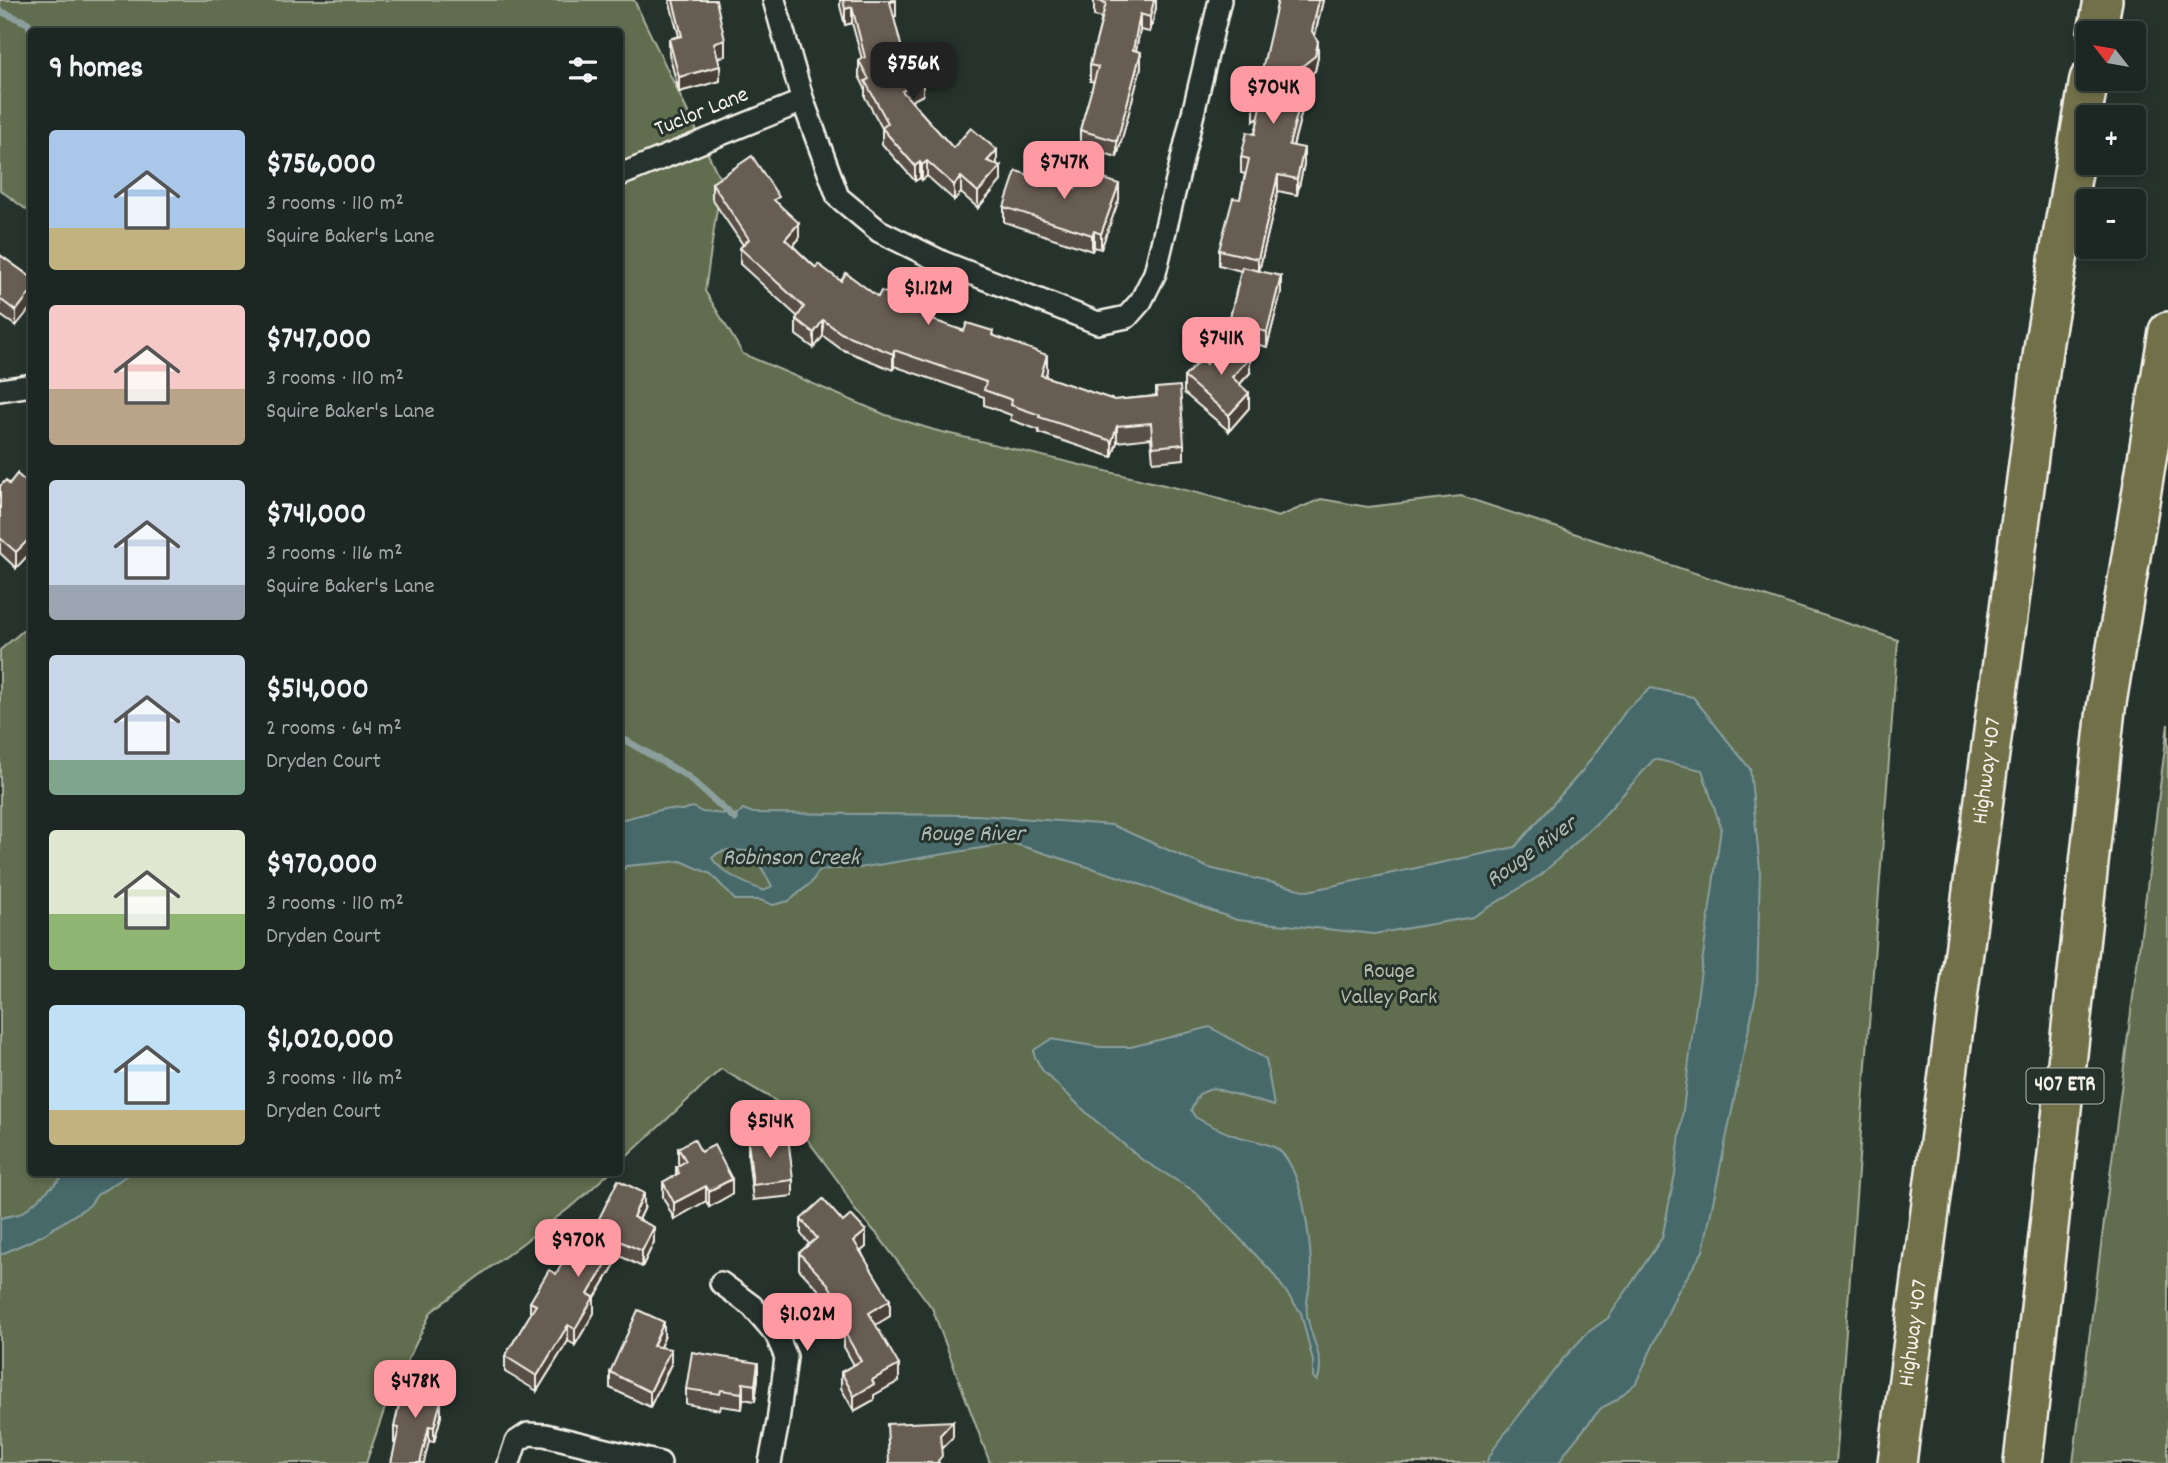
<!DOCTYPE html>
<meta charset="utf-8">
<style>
body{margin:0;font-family:Dekko,sans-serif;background:#29322f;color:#f1f3f6;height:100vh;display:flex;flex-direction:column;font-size:26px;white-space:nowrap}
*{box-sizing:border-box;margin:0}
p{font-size:23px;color:#a0a5a5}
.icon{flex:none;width:38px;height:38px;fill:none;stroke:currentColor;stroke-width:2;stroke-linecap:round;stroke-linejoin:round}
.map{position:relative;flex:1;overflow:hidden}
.details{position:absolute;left:28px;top:28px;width:595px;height:1148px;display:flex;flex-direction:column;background:#1c2622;border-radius:7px;box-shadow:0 4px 10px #0003,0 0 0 2px #3a4340}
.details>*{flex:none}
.needle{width:46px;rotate:301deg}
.controls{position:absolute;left:2076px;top:21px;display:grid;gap:14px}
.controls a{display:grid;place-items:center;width:70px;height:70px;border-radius:7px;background:#1c2622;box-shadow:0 4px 10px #0003,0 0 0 2px #3a4340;font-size:35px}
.price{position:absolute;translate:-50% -60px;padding:0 16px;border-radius:14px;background:#ff9aa2;color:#111;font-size:23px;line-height:46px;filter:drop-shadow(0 2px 4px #0008)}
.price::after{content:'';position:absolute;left:50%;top:42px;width:21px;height:16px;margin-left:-10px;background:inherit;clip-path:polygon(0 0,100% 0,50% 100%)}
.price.selected{background:#222;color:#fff}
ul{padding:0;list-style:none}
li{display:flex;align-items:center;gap:21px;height:175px;padding:0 21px}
li span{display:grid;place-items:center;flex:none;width:196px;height:140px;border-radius:7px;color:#555}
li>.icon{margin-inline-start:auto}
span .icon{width:84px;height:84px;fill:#fffc;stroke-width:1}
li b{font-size:30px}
h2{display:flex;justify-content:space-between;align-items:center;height:84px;padding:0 21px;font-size:30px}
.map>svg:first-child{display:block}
.green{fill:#606d4f;stroke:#aaaf9c;stroke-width:2}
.water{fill:#46696b;stroke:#8c9f9d;stroke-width:2;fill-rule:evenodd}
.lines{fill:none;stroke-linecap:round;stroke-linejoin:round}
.stream{stroke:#8c9f9d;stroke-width:7}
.minor-casing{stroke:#f4f1e8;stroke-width:26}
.motorway-casing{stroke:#f4f1e8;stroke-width:42}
.minor{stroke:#26332d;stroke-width:21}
.motorway{stroke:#71704a;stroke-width:37}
.wall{fill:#595047;stroke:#f4f1e8;stroke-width:2}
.shaded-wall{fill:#484139;stroke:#f4f1e8;stroke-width:2}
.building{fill:#675d52;stroke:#f4f1e8;stroke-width:2}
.labels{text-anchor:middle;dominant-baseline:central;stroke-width:6;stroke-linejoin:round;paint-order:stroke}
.shield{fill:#26332d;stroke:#b6b8b0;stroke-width:2}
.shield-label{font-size:21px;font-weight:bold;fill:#f4f1e8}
.street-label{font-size:23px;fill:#f4f1e8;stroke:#26332d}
.park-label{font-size:23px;fill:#b9bcab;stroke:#26332d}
.water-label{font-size:24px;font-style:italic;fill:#aebbb6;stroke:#26332d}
</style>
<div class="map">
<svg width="2168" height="1463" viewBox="0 0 2168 1463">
<rect width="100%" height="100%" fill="#26332d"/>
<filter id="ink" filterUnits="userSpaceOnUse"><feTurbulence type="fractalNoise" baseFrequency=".0143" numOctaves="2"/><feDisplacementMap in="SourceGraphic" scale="14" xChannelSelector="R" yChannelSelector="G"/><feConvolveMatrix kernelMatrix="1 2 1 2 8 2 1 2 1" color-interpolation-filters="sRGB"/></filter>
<g filter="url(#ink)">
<g class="green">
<path d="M 0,0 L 634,0 L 721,181 L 705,291 L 743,354 L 886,415 L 934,430 L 1206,495 L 1278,517 L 1321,499 L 1368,507 L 1461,496 L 1898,640 L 1836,1463 L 990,1463 L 932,1308 L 877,1234 L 854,1209 L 841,1185 L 781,1104 L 721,1069 L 620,1163 L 620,32 L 32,32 L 31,213 L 0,190 Z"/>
<path d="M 31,624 L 32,1172 L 609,1173 L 576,1203 L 431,1312 L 385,1408 L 366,1463 L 0,1463 L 0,650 Z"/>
<path d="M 2168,724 L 2168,1463 L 2073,1463 Z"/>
</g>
<g class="water">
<path d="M 1651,688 L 1693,697 L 1750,769 L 1760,869 L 1757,989 L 1703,1251 L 1677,1293 L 1636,1383 L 1615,1401 L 1601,1408 L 1567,1450 L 1559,1463 L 1486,1463 L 1496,1445 L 1563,1359 L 1587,1333 L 1608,1318 L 1662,1238 L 1675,1174 L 1695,1013 L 1721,828 L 1702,770 L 1654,759 L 1602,818 L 1541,875 L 1473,917 L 1374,934 L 1237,920 L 1123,878 L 1012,843 L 859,868 L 829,869 L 819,871 L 811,883 L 789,901 L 773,905 L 760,900 L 735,900 L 711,874 L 681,861 L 626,866 L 620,874 L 620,820 L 664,809 L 682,810 L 693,807 L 702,812 L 737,815 L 743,809 L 753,813 L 976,815 L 1112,825 L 1209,868 L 1308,891 L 1515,847 L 1582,771 L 1628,708 ZM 728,850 L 747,851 L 756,858 L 772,886 L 764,891 C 747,884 722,874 712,858 L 718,853 Z"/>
<path d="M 1210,1027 L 1266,1059 L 1274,1106 L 1213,1088 L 1199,1094 L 1191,1110 L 1195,1117 C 1207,1124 1220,1130 1233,1135 C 1247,1140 1262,1141 1274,1147 C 1303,1160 1312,1249 1311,1277 C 1310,1289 1305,1302 1307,1314 C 1309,1336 1327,1360 1317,1381 L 1313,1377 L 1313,1361 L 1301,1313 L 1271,1271 L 1194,1191 L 1141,1159 L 1089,1115 L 1042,1070 L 1034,1055 L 1034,1050 L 1051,1039 L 1100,1047 L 1131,1047 Z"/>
<path d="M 67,1173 L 131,1173 L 97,1195 L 90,1205 L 41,1236 L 0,1255 L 0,1218 L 19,1214 L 26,1210 Z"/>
</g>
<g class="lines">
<g class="stream">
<path d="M 0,11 L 28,23 L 32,32"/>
<path d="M 620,737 L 687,776 L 735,819"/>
</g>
<defs>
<g id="minor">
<path d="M 774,0 L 803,101 L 838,197 L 879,231 L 942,262 L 1098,323 L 1127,317 L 1141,301 L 1155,273 L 1220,0"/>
<path d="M 620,175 L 803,101"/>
<path d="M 0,390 L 32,385"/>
<path d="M 721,1283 L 752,1306 L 776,1334 L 786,1357 L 778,1422 L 770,1463"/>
<path d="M 509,1463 L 516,1442 L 528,1434 L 545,1435 L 660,1463"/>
</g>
<g id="motorway">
<path d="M 2097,33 L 2103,0"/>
<path id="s1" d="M 1897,1463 L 2044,342 L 2089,79"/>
<path d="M 2023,1463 L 2106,709 L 2168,331"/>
</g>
</defs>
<use href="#minor" class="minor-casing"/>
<use href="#motorway" class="motorway-casing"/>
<use href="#minor" class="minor"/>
<use href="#motorway" class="motorway"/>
</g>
<g class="wall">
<path d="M 669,0 L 716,0 L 725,56 L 718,57 L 720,81 L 679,92 L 669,54 L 669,39 L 679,36 Z"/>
<path d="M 840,0 L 896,0 L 896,16 L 893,17 L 905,61 L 923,95 L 911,101 L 953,148 L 997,164 L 1001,181 L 978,208 L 961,193 L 954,200 L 927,176 L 922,180 L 920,178 L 915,181 L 882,144 L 882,128 L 865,97 L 865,88 L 859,76 L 859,61 L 862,59 L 852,23 L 845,25 L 840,6 Z"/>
<path d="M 1094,0 L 1156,0 L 1156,8 L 1150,32 L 1140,30 L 1136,50 L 1141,67 L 1117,157 L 1080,146 L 1080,130 L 1094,82 L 1090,81 L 1090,65 L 1102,18 L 1094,16 Z"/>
<path d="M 1278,0 L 1323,0 L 1315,36 L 1318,57 L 1315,71 L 1301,82 L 1305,99 L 1293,146 L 1304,164 L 1297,195 L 1278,191 L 1259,271 L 1281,292 L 1267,347 L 1229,337 L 1229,322 L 1241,271 L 1219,265 L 1219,250 L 1240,199 L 1245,174 L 1241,173 L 1241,157 L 1255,134 L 1259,117 L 1254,121 Z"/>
<path d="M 712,183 L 779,204 L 799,239 L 793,246 L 816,268 L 841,281 L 927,318 L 964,331 L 993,335 L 1047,371 L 1045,377 L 1114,400 L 1156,396 L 1156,388 L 1184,444 L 1184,459 L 1153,462 L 1151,438 L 1117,442 L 1112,457 L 1039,433 L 1039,430 L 1011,420 L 1011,415 L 984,405 L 984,397 L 894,366 L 893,370 L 841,349 L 823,336 L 814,348 L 796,335 L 796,319 L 798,317 L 740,264 L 740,248 L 743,245 L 712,199 Z"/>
<path d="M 1075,188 L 1119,199 L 1101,249 L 1094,247 L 1092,251 L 1004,222 L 1004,207 Z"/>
<path d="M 0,255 L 32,278 L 16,326 L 0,315 Z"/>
<path d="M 1206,364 L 1250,373 L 1240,384 L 1249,408 L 1229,431 L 1184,393 L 1184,377 Z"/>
<path d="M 17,474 L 16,568 L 0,553 L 0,486 L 9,484 Z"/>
<path d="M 748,1140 L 793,1180 L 793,1196 L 753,1200 L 748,1156 Z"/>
<path d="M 678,1148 L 701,1152 L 732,1194 L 709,1207 L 706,1201 L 674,1219 L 663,1197 L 663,1182 L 676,1175 L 676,1167 L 679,1165 L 678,1163 Z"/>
<path d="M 644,1209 L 639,1220 L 654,1242 L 642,1267 L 620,1256 L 594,1299 L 594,1313 L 575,1345 L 568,1341 L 537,1391 L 505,1372 L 505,1356 L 530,1315 L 530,1302 L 588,1241 Z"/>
<path d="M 801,1219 L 843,1222 L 866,1247 L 861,1251 L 890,1316 L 875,1325 L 899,1381 L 874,1395 L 874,1400 L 854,1411 L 841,1388 L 841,1372 L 854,1365 L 844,1347 L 844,1337 L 836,1324 L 836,1313 L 828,1300 L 799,1269 L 799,1253 L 809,1244 L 801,1234 Z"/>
<path d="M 664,1338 L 660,1347 L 671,1364 L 650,1407 L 610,1388 L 610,1372 Z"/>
<path d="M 758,1378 L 755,1401 L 743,1399 L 742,1409 L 721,1406 L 720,1410 L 686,1404 L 686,1389 Z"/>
<path d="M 430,1389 L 437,1400 L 441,1416 L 434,1442 L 429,1441 L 394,1443 L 394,1427 Z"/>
</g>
<g class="shaded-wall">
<path d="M 1154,0 L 1156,0 L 1156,8 L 1150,32 L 1150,17 Z"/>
<path d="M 1319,0 L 1323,0 L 1312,47 L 1312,31 Z"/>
<path d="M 896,1 L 896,16 L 890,18 L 890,2 Z"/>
<path d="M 852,7 L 852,23 L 845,25 L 845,9 Z"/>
<path d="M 1140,14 L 1140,30 L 1133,65 L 1133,50 Z"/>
<path d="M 725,40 L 725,56 L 714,58 L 714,43 Z"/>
<path d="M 1318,42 L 1318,57 L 1315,71 L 1286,94 L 1286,79 Z"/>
<path d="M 1141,52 L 1141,67 L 1117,157 L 1117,141 Z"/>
<path d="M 720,66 L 720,81 L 679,92 L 679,77 Z"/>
<path d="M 923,79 L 923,95 L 902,106 L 902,91 Z"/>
<path d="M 1305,83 L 1305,99 L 1289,161 L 1289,145 Z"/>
<path d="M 1263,98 L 1263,114 L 1254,121 L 1254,105 Z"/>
<path d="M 1304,148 L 1304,164 L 1297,195 L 1297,179 Z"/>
<path d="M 997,150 L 997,166 L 987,161 Z"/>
<path d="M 927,161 L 927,176 L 922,180 L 922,165 Z"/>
<path d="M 920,162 L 920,178 L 915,181 L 915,166 Z"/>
<path d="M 1001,166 L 1001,181 L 978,208 L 978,192 Z"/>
<path d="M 1278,175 L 1278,191 L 1258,275 L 1258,259 Z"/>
<path d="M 961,177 L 961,193 L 954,200 L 954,185 Z"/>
<path d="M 1119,184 L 1119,199 L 1101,249 L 1101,234 Z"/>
<path d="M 799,223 L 799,239 L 785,254 L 785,239 Z"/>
<path d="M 1094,231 L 1094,247 L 1092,251 L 1092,235 Z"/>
<path d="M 1281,276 L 1281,292 L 1267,347 L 1267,332 Z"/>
<path d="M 32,290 L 32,306 L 16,326 L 16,311 Z"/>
<path d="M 823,320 L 823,336 L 814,348 L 814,333 Z"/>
<path d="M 894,350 L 894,366 L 893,370 L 893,354 Z"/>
<path d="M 1047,355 L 1047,371 L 1041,391 L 1041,375 Z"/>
<path d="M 1250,357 L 1250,373 L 1232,392 L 1232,377 Z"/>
<path d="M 1249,393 L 1249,408 L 1229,431 L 1229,415 Z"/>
<path d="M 1117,426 L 1117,442 L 1112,457 L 1112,441 Z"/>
<path d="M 32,536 L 32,551 L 16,568 L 16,552 Z"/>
<path d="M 732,1179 L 732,1194 L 709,1207 L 709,1191 Z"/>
<path d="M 706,1186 L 706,1201 L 674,1219 L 674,1203 Z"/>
<path d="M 644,1193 L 644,1209 L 633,1232 L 633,1217 Z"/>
<path d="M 654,1227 L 654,1242 L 642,1267 L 642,1251 Z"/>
<path d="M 866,1231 L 866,1247 L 854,1257 L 854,1241 Z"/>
<path d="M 620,1241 L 620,1256 L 594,1299 L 594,1313 L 575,1345 L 575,1329 L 588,1294 Z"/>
<path d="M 890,1300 L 890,1316 L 869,1329 L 869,1313 Z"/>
<path d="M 664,1322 L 664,1338 L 653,1362 L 653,1346 Z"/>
<path d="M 568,1325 L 568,1341 L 537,1391 L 537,1376 Z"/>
<path d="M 671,1349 L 671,1364 L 650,1407 L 650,1392 Z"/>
<path d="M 758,1363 L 758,1378 L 755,1401 L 755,1385 Z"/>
<path d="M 899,1365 L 899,1381 L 874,1395 L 874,1400 L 854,1411 L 854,1396 L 872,1380 Z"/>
<path d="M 743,1383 L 743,1399 L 742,1409 L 742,1393 Z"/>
<path d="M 441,1400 L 441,1416 L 434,1442 L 434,1427 Z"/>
<path d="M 953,1421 L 953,1437 L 940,1450 L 940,1435 Z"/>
<path d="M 429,1426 L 429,1441 L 424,1463 L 420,1463 Z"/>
</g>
<g class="building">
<path d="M 673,0 L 716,0 L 725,40 L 714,43 L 720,66 L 679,77 L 669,39 L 682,36 Z"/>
<path d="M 843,0 L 896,0 L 890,2 L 905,61 L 912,58 L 923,79 L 902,91 L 953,148 L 971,128 L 997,150 L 987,161 L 1001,166 L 978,192 L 961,177 L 954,185 L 927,161 L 922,165 L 920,162 L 915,166 L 882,128 L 888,123 L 865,81 L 869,79 L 859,61 L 865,57 L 852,7 L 845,9 Z"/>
<path d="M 1094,0 L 1154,0 L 1150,17 L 1140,14 L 1133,50 L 1141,52 L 1117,141 L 1080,130 L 1098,67 L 1090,65 L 1106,3 Z"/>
<path d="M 1278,0 L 1319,0 L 1312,31 L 1318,42 L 1315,56 L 1286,79 L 1305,83 L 1289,145 L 1304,148 L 1297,179 L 1278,175 L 1258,259 L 1219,250 L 1233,198 L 1240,199 L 1249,159 L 1241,157 L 1247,132 L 1255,134 L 1263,98 L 1254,105 Z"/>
<path d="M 752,156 L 779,197 L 774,200 L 799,223 L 785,239 L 816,268 L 818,264 L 841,281 L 846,273 L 878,297 L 881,291 L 907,301 L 927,311 L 924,317 L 964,331 L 967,323 L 993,331 L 992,335 L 1047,355 L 1041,375 L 1114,400 L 1157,396 L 1156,388 L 1180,386 L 1184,444 L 1153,447 L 1151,423 L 1117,426 L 1112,441 L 1039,417 L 1040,415 L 1011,405 L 1012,400 L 984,390 L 986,382 L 894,350 L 893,354 L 841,333 L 823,320 L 814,333 L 796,319 L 804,307 L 740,248 L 749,239 L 712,183 Z"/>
<path d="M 1016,171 L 1075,188 L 1082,171 L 1119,184 L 1101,234 L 1094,231 L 1092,235 L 1004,207 Z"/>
<path d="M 0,255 L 32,278 L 32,290 L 16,311 L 0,299 Z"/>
<path d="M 1242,267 L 1281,276 L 1267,332 L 1229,322 Z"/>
<path d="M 1230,339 L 1250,357 L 1232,377 L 1249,393 L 1229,415 L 1184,377 L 1201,359 L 1206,364 Z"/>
<path d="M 17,474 L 32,487 L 32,536 L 16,552 L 0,538 L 0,486 L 6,480 L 9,484 Z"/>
<path d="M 788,1136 L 793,1180 L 753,1185 L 748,1140 Z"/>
<path d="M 694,1139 L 701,1152 L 714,1145 L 732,1179 L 709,1191 L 706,1186 L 674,1203 L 663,1182 L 679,1173 L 676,1167 L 686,1161 L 678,1148 Z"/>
<path d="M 618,1180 L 644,1193 L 633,1217 L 654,1227 L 642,1251 L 620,1241 L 588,1294 L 594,1297 L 575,1329 L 568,1325 L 537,1376 L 505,1356 L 536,1305 L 530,1302 L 549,1270 L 556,1274 L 579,1236 L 588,1241 Z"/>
<path d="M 823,1199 L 843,1222 L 851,1215 L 866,1231 L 854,1241 L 890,1300 L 869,1313 L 899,1365 L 872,1380 L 874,1384 L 854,1396 L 841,1372 L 861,1361 L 844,1331 L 847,1326 L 836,1309 L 841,1306 L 828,1284 L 799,1253 L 817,1238 L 801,1219 Z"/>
<path d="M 638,1310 L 664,1322 L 653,1346 L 671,1349 L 650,1392 L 610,1372 Z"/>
<path d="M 692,1352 L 758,1363 L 755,1385 L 743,1383 L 742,1393 L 721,1390 L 720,1394 L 686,1389 Z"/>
<path d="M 406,1375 L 430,1380 L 428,1388 L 437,1390 L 435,1399 L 441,1400 L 434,1427 L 429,1426 L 420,1463 L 391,1463 L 399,1428 L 394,1427 Z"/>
<path d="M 953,1421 L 940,1435 L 942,1456 L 938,1461 L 939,1463 L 889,1463 L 887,1424 Z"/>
</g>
</g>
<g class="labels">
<rect class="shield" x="2026.5" y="1068.5" width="77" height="35" rx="5"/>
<g class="shield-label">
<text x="2065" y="1086">407 ETR</text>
</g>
<g class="street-label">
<text transform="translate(702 113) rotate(-22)">Tuclor Lane</text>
<text stroke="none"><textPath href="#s1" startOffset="698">Highway 407</textPath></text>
<text stroke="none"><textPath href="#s1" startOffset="131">Highway 407</textPath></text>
</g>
<g class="park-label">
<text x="1389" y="972">Rouge<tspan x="1389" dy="26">Valley Park</tspan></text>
</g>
<g class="water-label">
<text x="972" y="835">Rouge River</text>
<text transform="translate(1532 853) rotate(-36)">Rouge River</text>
<text x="791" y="859">Robinson Creek</text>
</g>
</g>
</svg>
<div class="controls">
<a><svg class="needle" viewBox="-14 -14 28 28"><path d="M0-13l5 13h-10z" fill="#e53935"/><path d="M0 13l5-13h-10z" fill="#a0a5a5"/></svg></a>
<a>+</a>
<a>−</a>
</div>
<b class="price selected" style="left:913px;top:102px">$756K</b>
<b class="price" style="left:1273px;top:126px">$704K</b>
<b class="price" style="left:1064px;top:201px">$747K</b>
<b class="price" style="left:928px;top:327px">$1.12M</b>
<b class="price" style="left:1221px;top:377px">$741K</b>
<b class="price" style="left:770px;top:1160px">$514K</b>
<b class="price" style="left:578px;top:1279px">$970K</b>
<b class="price" style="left:807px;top:1353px">$1.02M</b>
<b class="price" style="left:415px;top:1420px">$478K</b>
<section class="details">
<h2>9 homes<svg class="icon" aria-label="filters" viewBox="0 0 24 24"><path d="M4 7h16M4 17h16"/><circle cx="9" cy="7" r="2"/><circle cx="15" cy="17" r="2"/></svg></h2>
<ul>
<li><span style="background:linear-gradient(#a9c7e8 70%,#c2b280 0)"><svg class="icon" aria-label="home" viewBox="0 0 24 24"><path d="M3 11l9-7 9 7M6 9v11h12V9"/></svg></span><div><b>$756,000</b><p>3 rooms · 110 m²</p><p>Squire Baker's Lane</p></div></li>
<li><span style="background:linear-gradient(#f6c9c9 60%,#b9a48a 0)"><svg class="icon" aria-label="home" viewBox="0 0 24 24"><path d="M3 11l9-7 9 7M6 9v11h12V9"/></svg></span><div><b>$747,000</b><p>3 rooms · 110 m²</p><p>Squire Baker's Lane</p></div></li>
<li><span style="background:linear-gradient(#c9d6e8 75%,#9aa5b1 0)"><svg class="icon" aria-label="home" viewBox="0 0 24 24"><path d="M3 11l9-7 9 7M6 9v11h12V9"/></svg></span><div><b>$741,000</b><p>3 rooms · 116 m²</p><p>Squire Baker's Lane</p></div></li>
<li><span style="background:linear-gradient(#c9d6e8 75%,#7fa58c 0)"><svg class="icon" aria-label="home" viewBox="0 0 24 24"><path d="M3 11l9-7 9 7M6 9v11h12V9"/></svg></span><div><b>$514,000</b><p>2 rooms · 64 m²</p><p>Dryden Court</p></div></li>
<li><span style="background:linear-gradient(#dfe7d0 60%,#8fb573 0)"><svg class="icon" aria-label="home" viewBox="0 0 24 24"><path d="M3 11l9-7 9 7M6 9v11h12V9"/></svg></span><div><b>$970,000</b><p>3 rooms · 110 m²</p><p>Dryden Court</p></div></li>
<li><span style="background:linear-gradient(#bfe0f5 75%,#c2b280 0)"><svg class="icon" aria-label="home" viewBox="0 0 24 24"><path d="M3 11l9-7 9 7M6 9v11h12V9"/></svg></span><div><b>$1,020,000</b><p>3 rooms · 116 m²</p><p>Dryden Court</p></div></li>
</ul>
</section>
</div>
